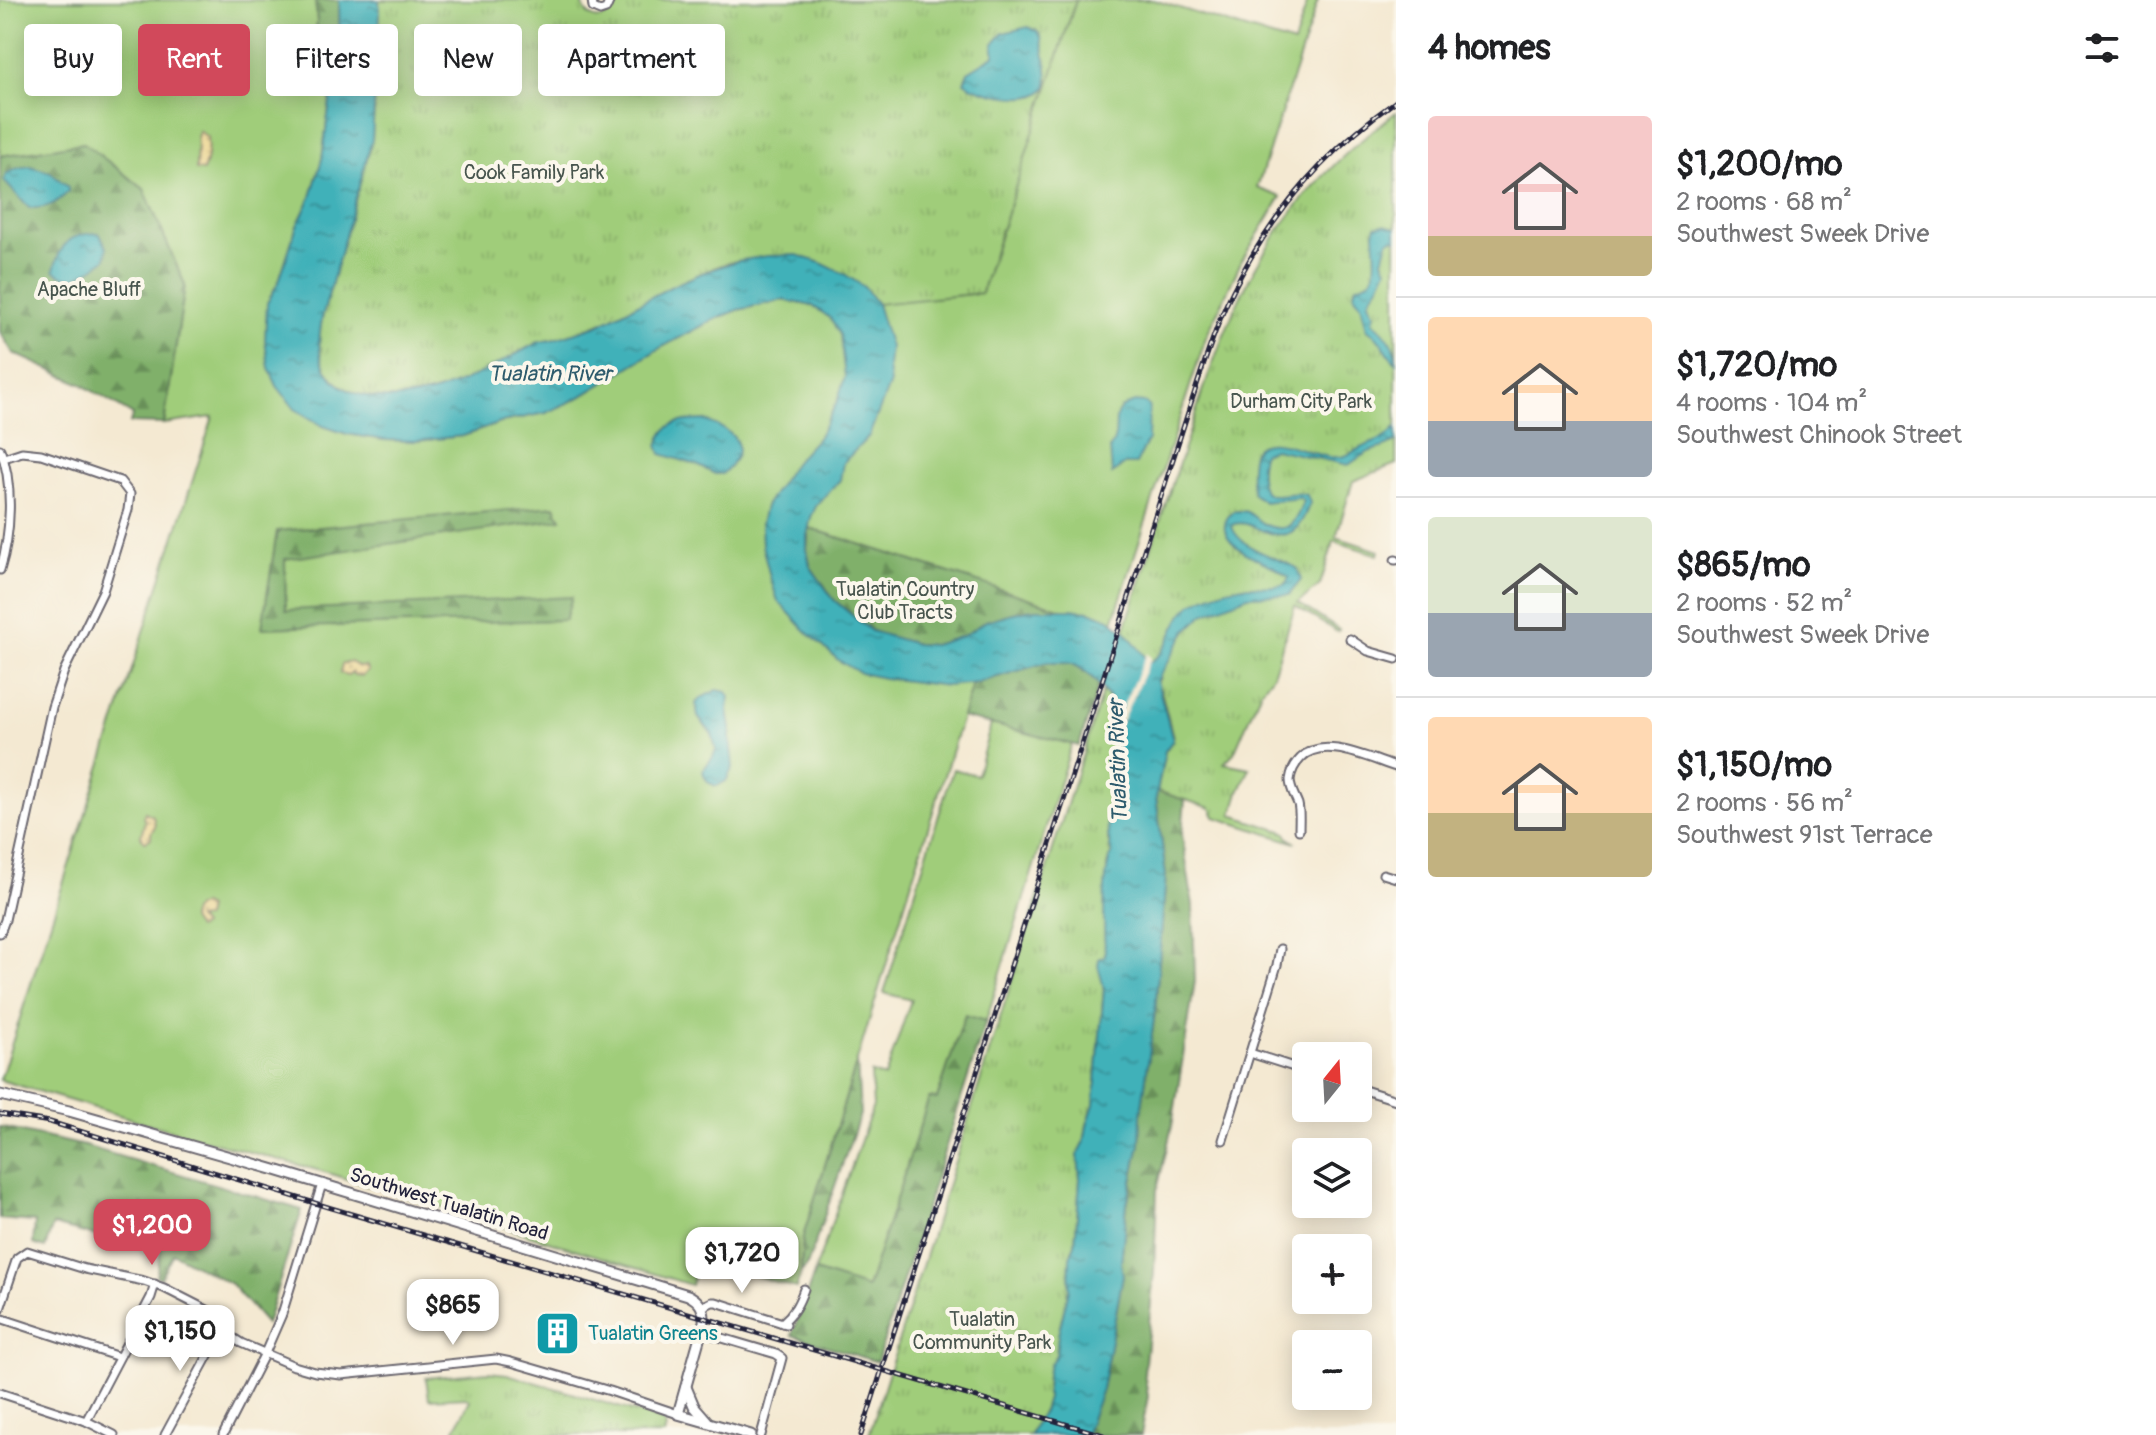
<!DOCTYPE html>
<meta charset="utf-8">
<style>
body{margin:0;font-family:Pangolin,sans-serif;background:#f6f6f6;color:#202124;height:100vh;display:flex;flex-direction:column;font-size:30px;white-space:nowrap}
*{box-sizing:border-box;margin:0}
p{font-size:26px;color:#757577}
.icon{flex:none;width:44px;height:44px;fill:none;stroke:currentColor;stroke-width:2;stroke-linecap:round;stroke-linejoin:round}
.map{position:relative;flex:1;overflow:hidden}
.side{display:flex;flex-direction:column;background:#fff;width:760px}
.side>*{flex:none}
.hud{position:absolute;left:24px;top:24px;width:760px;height:72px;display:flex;gap:16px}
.needle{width:52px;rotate:18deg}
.buttons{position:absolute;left:1292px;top:1042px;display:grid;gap:16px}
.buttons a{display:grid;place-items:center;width:80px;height:80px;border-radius:8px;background:#fff;box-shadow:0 4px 20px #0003;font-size:40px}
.price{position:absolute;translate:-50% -68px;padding:0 18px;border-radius:16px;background:#fff;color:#222;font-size:26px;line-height:52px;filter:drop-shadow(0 2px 4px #0008)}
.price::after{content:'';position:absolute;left:50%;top:48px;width:24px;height:18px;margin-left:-12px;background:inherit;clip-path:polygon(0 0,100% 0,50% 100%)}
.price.on{background:#d1495b;color:#fff}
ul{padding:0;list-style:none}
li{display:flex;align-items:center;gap:24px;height:200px;padding:0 32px}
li+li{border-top:2px solid #e0e0e0}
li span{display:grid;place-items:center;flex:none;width:224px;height:160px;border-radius:8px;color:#555}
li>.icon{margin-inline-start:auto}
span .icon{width:96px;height:96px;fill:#fffc;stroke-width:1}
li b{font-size:34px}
h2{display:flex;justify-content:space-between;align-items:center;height:96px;padding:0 32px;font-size:34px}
.pill{padding:0 28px;border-radius:8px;background:#fff;box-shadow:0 4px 20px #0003;font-size:28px;line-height:72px}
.pill.on{background:#d1495b;color:#fff}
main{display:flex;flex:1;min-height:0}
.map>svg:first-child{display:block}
.green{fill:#a0cd7a;stroke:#61785a;stroke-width:2}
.forest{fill:url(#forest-firs);stroke:#516952;stroke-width:2}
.sand{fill:url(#sand-dots);stroke:#887e6c;stroke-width:2}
.park{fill:url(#park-tufts);stroke:#61785a;stroke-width:2}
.water{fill:url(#water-ripples);stroke:#326a7a;stroke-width:2}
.pier{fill:#f4e9d2}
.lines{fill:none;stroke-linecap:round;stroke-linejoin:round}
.minor-casing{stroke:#6c6870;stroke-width:11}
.major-casing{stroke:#6c6870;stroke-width:13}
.minor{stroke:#fff;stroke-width:7}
.major{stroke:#fff;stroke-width:9}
.rail-casing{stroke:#22223b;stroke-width:5}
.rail{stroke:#fbf7ec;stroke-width:2;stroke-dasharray:6;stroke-linecap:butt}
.labels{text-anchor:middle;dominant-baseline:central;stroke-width:8;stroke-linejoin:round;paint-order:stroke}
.park-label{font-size:20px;fill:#48554e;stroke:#fbf7ec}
.street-label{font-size:20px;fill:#22223b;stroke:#fbf7ec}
.culture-label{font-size:20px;fill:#0d838f;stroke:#fbf7ec;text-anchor:start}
.water-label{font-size:22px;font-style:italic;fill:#2e5b6d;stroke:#fbf7ec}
</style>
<main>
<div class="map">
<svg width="1396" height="1435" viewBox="0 0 1396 1435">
<defs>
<pattern id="forest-firs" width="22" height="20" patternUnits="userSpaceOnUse" patternTransform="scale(2)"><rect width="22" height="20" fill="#80b06a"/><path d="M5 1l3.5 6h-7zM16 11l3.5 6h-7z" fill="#688f58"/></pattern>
<pattern id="sand-dots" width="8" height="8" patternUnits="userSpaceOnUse" patternTransform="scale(2)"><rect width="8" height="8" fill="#eeda9e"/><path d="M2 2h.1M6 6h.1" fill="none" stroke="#ccbb89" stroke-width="1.8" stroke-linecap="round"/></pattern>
<pattern id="park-tufts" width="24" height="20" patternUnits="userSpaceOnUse" patternTransform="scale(2)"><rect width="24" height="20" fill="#a0cd7a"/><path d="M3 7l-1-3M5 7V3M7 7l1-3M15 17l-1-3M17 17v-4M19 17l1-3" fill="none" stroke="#8ab06a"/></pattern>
<pattern id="water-ripples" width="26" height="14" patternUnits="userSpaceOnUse" patternTransform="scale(2)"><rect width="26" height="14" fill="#41b1b9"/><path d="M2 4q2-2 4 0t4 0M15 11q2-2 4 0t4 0" fill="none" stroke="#369098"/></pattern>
</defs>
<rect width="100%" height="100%" fill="#fbf7ec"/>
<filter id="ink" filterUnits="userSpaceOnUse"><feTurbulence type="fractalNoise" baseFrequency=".0125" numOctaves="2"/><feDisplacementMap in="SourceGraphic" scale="16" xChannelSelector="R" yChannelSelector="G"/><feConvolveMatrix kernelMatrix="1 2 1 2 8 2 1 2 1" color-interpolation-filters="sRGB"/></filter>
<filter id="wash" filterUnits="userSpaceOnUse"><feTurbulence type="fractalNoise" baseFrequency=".006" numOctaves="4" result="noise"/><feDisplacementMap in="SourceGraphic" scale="32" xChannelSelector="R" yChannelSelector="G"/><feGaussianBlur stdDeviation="1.8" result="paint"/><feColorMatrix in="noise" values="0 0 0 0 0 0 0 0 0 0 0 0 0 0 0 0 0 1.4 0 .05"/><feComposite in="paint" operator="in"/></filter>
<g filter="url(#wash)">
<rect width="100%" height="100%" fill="#f4e9d2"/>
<g class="green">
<path d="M 0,0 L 315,0 L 317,21 L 313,65 L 327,66 L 340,50 L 330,101 L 322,159 L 311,197 L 296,228 L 279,281 L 267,303 L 323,426 L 347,434 L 384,440 L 416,441 L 463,436 L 506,421 L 546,413 L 580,397 L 660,348 L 713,320 L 738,310 L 783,300 L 813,306 L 851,306 L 981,293 L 1076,0 L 1154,0 L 1294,44 L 1308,0 L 1318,0 L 1257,188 L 1281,197 L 1241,262 L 1206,337 L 1112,625 L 803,526 L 991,622 L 803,1237 L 801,1272 L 796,1288 L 699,1258 L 691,1285 L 321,1171 L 190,1136 L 0,1080 L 213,417 L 164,424 L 185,285 L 84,143 L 0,156 Z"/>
<path d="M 991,724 L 1072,743 L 986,1021 L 965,1016 L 937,1099 L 929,1098 L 867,1289 L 815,1271 L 873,1106 L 871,1073 L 885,1077 L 911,1000 L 884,993 L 953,769 L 977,775 Z"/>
</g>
<g class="forest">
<path d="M 315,0 L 339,0 L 340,50 L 327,66 L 313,65 L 317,21 Z"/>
<path d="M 84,143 L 144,189 L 185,285 L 164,424 L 130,423 L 133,415 L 79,383 L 13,353 L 0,332 L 0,156 Z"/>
<path d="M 555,506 L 561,519 L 285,559 L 286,610 L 572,597 L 565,620 L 262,628 L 277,531 Z"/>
<path d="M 809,528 L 1062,609 L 1033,609 L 1009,614 L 986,621 L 964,636 L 933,645 L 916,644 L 897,640 L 871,631 L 834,600 L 810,566 L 807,550 Z"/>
<path d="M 1048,662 C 1056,664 1062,662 1070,663 C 1080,665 1091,677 1099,684 L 1079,746 L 962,717 L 972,684 Z"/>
<path d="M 1157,791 L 1185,800 L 1182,834 L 1193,905 L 1195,981 L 1172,1126 L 1157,1190 L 1154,1273 L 1144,1373 L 1148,1396 L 1141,1435 L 1085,1435 L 1102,1389 L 1123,1275 L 1121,1263 L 1127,1204 L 1140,1144 L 1141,1114 L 1155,1012 L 1166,875 L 1156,797 Z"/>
<path d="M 965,1015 L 986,1021 L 877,1362 L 792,1335 L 815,1271 L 867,1288 L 929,1098 L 937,1099 Z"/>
<path d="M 857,1061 L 860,1114 L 807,1266 L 801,1272 L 803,1237 Z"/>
<path d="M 0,1127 L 85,1146 L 302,1210 L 266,1324 L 231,1284 L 173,1253 L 160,1278 L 156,1276 L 161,1249 L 107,1239 L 53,1225 L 45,1248 L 33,1244 L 35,1222 L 0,1219 Z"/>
</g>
<g class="sand">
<path d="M 199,131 L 207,137 C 208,147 208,160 203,171 L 196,170 L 197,138 Z"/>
<path d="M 351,662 L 359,667 L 365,666 L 368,671 L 362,676 L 354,675 L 352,672 L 348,675 L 340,673 L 342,664 Z"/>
<path d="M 145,812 L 153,816 L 155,826 L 151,833 L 151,838 L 145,842 L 141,836 L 145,821 L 143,817 Z"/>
<path d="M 203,905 L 207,908 L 205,918 L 197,919 L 202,926 L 197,929 L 191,920 C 191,912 195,907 203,905 Z"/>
</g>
<g class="park">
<path d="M 379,0 L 582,0 C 585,25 612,24 616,0 L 1076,0 L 981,293 L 877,304 C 851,271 843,274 804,269 C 787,267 752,260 737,261 C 722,263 704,272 691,278 C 641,300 594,334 539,342 C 506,359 473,379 438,391 C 400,402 339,406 322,361 C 317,347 320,331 322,318 L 372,140 Z"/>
<path d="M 1396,112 L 1396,464 L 1353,481 L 1336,537 L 1379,551 L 1378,555 L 1334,541 L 1320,585 L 1298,603 L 1339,630 L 1337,632 L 1295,606 L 1273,675 L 1261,691 L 1234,753 L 1224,763 L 1250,768 L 1239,792 L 1232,815 L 1285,832 L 1289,838 L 1296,843 L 1215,817 L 1211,808 L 1157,791 L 1165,751 L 1173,740 L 1173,737 L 1162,694 L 1157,684 L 1160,677 L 1124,631 C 1145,567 1166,503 1187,439 C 1209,373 1230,307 1267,248 C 1300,194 1346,150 1396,112 Z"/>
<path d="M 1103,690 L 1118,717 L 1119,733 L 1108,794 L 1108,840 L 1112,854 L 1107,865 L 1105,956 L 1099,959 L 1104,988 L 1094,1104 L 1087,1125 L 1084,1143 L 1078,1155 L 1080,1179 L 1075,1244 L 1070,1257 L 1069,1289 L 1058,1335 L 1056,1355 C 1050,1364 1046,1375 1046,1386 C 1046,1393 1048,1393 1047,1399 C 1045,1412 1035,1423 1030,1435 L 869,1435 Z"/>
<path d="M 488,1372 L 507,1374 L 663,1420 L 666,1427 L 664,1435 L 454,1435 L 455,1429 L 470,1400 L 466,1397 L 429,1399 L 426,1378 Z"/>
</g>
<g class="water">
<path d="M 339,0 L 379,0 L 380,14 L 372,140 L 322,318 C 320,332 317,347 322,361 C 338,406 401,402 438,391 C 473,379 506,359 539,342 L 552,340 L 598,325 L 674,285 L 702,273 L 737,261 L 767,256 L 797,255 L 821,263 L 846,275 L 864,287 L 877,304 L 890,347 L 888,367 L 890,383 L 869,436 L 843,463 L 840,480 L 817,504 L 811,517 L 807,536 L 807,550 L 810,566 L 834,600 L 871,631 L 916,644 L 933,645 L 963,636 L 986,621 L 1009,614 L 1033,609 L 1070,609 L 1090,611 L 1110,619 L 1127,633 L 1149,662 C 1173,651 1172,617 1194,603 C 1209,594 1231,586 1249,586 C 1262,586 1274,588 1286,584 L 1289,577 C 1284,574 1278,569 1272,566 C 1252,557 1206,537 1233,511 C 1235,511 1245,511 1247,512 C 1253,515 1258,521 1264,524 C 1288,536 1297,521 1303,501 L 1300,498 L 1264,502 L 1253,494 C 1250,481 1250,470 1252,457 C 1258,426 1310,455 1330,457 C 1347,459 1350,452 1365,446 C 1377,441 1387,439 1396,427 L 1396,441 C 1386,449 1375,448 1365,454 C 1359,457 1354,462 1348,465 L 1274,449 L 1263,453 C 1259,463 1256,494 1273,495 C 1285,496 1292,491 1307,495 L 1310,503 C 1301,527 1292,542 1264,531 C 1252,527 1246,521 1234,524 L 1232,527 C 1240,549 1279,558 1297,568 L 1301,580 L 1289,595 L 1248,596 L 1204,614 L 1186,631 L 1157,681 L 1173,740 L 1165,751 L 1156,797 L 1166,875 L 1155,1012 L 1141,1114 L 1140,1144 L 1127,1204 L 1121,1263 L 1123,1275 L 1102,1389 L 1085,1435 L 1030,1435 L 1037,1420 L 1043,1412 L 1047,1398 L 1047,1373 L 1050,1364 L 1056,1355 L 1058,1335 L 1069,1289 L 1070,1257 L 1075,1244 L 1080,1179 L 1078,1155 L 1084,1143 L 1087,1125 L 1094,1104 L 1104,988 L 1098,966 L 1099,959 L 1105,956 C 1104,933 1102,871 1112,854 C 1103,825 1109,792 1114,762 C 1116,749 1121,733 1118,720 C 1114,699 1092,672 1072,664 C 1065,662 1056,664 1048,662 L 977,683 L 947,686 L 884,678 L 860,673 L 838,660 L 805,630 L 778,601 L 770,577 L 762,545 L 761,524 L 765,506 L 795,462 L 819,436 L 837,402 L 845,377 L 840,335 L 830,318 L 813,306 L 783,300 L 738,310 L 713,320 L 660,348 L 580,397 L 546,413 L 506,421 L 463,436 L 416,441 L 384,440 L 347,434 L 323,426 L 295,409 L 277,386 L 269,368 L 265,340 L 267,303 L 279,281 L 296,228 L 311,197 L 322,159 L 330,101 L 340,50 Z"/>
<path d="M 1028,27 L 1038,32 L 1041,37 C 1043,49 1051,77 1046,87 C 1036,107 978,93 964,82 L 968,72 L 995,55 L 993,44 L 1003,33 Z"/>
<path d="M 30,166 L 50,172 L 68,187 L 68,192 C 56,204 46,209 29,208 L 4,181 L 6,174 L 18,168 Z"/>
<path d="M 1384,225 L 1396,228 L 1396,239 L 1393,238 L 1388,241 L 1383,260 L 1387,269 L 1379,286 L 1370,298 L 1369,302 L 1375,314 L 1373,322 C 1386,332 1396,346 1396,363 C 1385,351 1381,337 1367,329 L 1361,304 L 1355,296 L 1354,292 L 1356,285 C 1384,284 1374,252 1374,232 L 1376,226 Z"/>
<path d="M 99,233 L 107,247 L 106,259 C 88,270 73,288 54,270 C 60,243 71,233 99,233 Z"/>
<path d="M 1135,402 L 1144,403 L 1149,406 L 1148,440 L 1136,464 L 1125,464 L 1112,474 L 1110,448 C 1124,429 1103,410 1135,402 Z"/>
<path d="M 703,420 C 735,431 753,446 722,474 L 715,474 L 697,465 L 661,454 L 658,445 C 666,420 680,421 703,420 Z"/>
<path d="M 717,690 L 727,692 L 730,697 L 728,710 L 731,728 L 730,737 L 733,767 L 726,781 L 717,786 C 708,784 704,778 703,770 L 713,757 L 716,749 L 712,734 L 698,717 L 696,703 L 701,698 Z"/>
</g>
<path class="pier" d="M 1147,653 L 1151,658 L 1113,740 L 1114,725 Z"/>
</g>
<g filter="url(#ink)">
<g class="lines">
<defs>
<g id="minor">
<path d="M 592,0 L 593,8 L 600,11 L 606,9 L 610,0"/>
<path d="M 0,449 C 14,483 11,535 0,570"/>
<path d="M 1395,560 L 1396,560"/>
<path d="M 1350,639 L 1368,651 L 1396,659"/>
<path d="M 1299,830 C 1299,821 1300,812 1298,804 C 1295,796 1290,789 1290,780 C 1291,772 1295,764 1301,758 C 1323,735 1370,759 1396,767"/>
<path d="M 1383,874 L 1396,878"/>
<path d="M 0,933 L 5,920 L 52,707 L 64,671 L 103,591 L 128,510 L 130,494 L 120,481 L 41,454 L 22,452 L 4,458"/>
<path d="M 1250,1053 L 1306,1071"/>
<path d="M 1358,1088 L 1396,1100"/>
<path d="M 1223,1140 L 1277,965 L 1280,949"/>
<path d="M 702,1307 L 712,1302 L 716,1302 L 786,1324"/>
<path d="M 0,1309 L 17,1258 L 27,1251 L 85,1269 L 144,1281 L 164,1288 L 211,1312 L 230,1336 L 241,1343 L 294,1366 L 315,1372 L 341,1375 L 496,1359 L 511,1362 L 610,1391 L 678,1414"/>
<path d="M 0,1318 L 119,1357"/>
<path d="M 782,1323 C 794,1313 799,1303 804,1289"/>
<path d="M 702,1332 L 776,1354 L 782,1358 L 761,1435"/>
<path d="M 0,1393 L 86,1421 L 114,1435"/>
<path d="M 86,1421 L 151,1297 L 155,1284"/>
<path d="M 165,1435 L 223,1328"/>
<path d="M 223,1435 L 265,1353 L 282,1314 L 322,1184"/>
</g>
<g id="major">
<path d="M 0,1095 L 69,1111 L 272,1169 L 688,1295 C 700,1301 705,1309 704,1322 L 678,1414 L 751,1435"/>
<path d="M 686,1387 L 694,1406 L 707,1421"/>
</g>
</defs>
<use href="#minor" class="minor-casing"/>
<use href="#major" class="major-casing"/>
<use href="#minor" class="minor"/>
<use href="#major" class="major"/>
<defs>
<g id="rail">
<path d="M 0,1114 L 50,1122 L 331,1208 L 1103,1435"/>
<path d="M 861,1435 L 1191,403 C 1202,370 1212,337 1226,305 C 1264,223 1322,153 1396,101"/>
</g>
</defs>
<use href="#rail" class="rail-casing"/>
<use href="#rail" class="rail"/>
</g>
</g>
<defs>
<symbol id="building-square" viewBox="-11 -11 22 22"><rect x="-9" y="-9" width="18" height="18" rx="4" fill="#0f9aa8" stroke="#fbf7ec"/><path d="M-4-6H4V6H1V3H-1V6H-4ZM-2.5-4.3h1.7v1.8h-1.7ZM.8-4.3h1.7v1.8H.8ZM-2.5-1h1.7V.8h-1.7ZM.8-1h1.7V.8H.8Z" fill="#fff"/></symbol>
</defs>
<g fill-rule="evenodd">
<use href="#building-square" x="532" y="1308" width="51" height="51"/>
</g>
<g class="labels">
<g class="park-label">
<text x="534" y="172">Cook Family Park</text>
<text x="89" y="289">Apache Bluff</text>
<text x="1301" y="401">Durham City Park</text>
<text x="905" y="589">Tualatin Country<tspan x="905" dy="23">Club Tracts</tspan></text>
<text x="982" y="1319">Tualatin<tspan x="982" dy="23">Community Park</tspan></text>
</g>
<g class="street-label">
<text transform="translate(449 1204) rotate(17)">Southwest Tualatin Road</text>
</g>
<g class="culture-label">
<text x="588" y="1333">Tualatin Greens</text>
</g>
<g class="water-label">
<text x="550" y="374">Tualatin River</text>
<text transform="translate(1118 761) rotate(-92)">Tualatin River</text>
</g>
</g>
</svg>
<div class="buttons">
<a><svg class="needle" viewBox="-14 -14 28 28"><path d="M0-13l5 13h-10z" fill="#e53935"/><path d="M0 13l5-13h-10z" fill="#757577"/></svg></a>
<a><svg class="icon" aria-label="layers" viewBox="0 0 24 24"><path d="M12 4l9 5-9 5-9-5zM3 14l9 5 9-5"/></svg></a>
<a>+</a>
<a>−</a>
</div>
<b class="price on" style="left:152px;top:1267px">$1,200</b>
<b class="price" style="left:742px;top:1295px">$1,720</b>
<b class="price" style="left:453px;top:1347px">$865</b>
<b class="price" style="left:180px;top:1373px">$1,150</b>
<div class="hud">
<a class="pill">Buy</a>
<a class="pill on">Rent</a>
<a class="pill">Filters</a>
<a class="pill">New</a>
<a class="pill">Apartment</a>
</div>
</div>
<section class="side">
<h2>4 homes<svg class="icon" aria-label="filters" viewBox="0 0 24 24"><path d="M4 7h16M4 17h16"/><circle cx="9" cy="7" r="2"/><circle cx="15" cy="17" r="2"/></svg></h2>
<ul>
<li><span style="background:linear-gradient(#f6c9c9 75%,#c2b280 0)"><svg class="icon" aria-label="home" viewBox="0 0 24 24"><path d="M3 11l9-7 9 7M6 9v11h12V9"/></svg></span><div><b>$1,200/mo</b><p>2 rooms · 68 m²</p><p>Southwest Sweek Drive</p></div></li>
<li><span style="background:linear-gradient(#ffd9b3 65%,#9aa5b1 0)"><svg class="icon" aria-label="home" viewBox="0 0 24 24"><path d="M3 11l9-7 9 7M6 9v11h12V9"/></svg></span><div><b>$1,720/mo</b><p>4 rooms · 104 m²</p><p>Southwest Chinook Street</p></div></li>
<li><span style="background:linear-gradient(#dfe7d0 60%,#9aa5b1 0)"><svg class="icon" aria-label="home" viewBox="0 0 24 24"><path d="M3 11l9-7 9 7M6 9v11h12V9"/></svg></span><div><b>$865/mo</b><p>2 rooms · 52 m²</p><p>Southwest Sweek Drive</p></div></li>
<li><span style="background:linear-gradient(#ffd9b3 60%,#c2b280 0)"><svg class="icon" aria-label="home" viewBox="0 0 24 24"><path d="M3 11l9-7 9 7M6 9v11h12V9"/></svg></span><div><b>$1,150/mo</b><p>2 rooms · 56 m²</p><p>Southwest 91st Terrace</p></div></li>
</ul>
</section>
</main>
